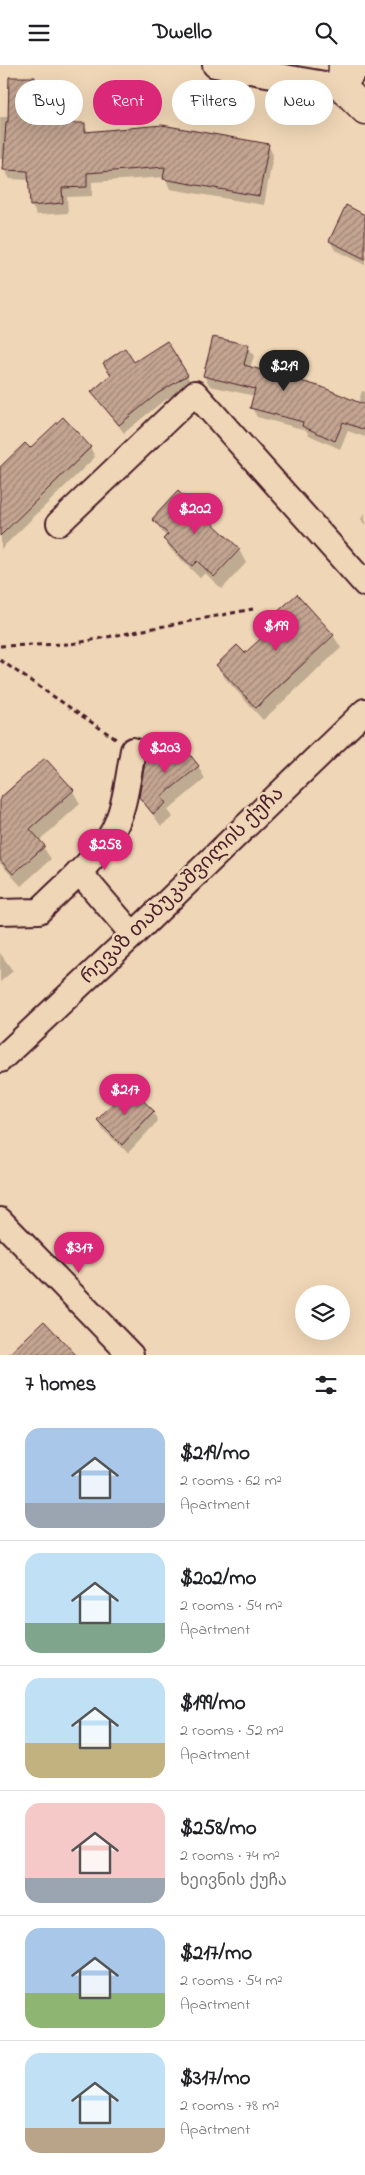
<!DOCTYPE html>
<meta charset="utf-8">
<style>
body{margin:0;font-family:"Indie Flower","Noto Sans Georgian",sans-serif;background:#f6f6f6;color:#202124;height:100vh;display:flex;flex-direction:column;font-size:19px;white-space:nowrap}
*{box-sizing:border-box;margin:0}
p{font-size:16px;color:#757577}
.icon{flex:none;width:28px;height:28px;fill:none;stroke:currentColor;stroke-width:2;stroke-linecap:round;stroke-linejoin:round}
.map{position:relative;height:1290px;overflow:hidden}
.panel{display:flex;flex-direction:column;background:#fff;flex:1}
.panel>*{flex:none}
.hud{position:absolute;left:15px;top:15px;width:335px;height:45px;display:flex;gap:10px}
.controls{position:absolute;left:295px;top:1220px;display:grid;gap:10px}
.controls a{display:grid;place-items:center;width:55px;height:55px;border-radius:50%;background:#fff;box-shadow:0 5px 20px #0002;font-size:25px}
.price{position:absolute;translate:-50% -42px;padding:0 11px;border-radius:18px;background:#db2777;color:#fff;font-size:16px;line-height:32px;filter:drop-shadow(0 1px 2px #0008)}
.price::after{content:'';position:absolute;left:50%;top:30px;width:15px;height:11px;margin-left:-8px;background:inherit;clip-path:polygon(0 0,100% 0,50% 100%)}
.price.current{background:#222;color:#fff}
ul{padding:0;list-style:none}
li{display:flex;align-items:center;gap:15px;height:125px;padding:0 25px}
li+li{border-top:1px solid #e0e0e0}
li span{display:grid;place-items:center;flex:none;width:140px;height:100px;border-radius:15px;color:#555}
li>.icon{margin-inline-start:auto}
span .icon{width:60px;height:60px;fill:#fffc;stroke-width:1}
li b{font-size:21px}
h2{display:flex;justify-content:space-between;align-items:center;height:60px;padding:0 25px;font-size:21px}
.tag{padding:0 18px;border-radius:22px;background:#fff;box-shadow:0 5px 20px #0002;font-size:18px;line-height:45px}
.tag.current{background:#db2777;color:#fff}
header{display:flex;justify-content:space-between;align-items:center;height:65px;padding:0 25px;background:#fff;font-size:22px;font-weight:700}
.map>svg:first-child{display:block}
.shadow{fill:#0003}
.building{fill:url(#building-hatch);stroke:#4a1f2b}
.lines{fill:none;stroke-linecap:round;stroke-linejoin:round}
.minor-casing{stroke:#4a1f2b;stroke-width:28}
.tertiary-casing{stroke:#4a1f2b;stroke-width:31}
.path{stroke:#4a1f2b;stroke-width:3;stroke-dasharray:5 4;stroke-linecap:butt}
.minor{stroke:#efd6b6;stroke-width:24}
.tertiary{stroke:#efd6b6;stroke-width:28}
.labels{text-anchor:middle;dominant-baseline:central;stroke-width:5;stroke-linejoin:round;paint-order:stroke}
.street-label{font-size:20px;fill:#4a1f2b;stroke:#efd6b6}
</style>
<header><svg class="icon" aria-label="menu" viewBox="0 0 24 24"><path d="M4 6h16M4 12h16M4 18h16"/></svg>Dwello<svg class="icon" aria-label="search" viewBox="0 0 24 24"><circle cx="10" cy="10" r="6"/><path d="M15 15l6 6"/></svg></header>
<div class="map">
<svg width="365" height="1290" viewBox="0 0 365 1290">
<defs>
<pattern id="building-hatch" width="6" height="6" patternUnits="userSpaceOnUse" patternTransform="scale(1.25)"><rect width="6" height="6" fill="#c3a591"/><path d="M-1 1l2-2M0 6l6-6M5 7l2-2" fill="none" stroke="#a08677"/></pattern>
</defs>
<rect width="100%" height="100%" fill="#efd6b6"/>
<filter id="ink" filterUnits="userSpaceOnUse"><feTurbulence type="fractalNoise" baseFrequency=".02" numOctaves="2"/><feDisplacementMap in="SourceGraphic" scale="10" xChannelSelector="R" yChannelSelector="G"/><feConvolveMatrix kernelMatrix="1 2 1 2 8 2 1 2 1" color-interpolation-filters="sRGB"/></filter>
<g filter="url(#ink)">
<g class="shadow">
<path d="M 34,13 L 40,23 L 39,59 L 84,60 L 89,68 L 268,80 L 273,90 L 264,140 L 170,124 L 165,112 L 92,117 L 92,131 L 67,132 L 68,148 L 37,150 L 31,140 L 29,115 L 10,114 L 4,104 L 5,94 L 0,94 L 0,52 L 10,52 Z"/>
<path d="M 365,151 L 365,200 L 335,185 L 330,176 Z"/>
<path d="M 167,278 L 192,319 L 162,337 L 124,368 L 93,327 L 112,311 Z"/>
<path d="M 248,282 L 254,291 L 250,303 L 358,339 L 362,326 L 365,327 L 365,372 L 348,366 L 340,384 L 309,370 L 306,365 L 257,352 L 252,343 L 255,331 L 210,321 L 204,311 Z"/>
<path d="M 90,382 L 95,392 L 1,484 L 0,403 L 30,385 Z"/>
<path d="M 178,428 L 239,485 L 246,498 L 222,524 L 205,508 L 200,513 L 172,486 L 164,474 L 166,472 L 153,454 Z"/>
<path d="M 365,448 L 365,460 L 361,454 Z"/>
<path d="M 275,551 L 333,570 L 341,583 L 263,655 L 225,613 L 217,600 L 245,589 L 279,558 Z"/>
<path d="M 198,701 L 205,714 L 168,745 L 173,752 L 161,761 L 140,732 Z"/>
<path d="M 73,726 L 80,739 L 39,776 L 51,794 L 21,821 L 0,798 L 0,735 Z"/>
<path d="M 0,888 L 13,906 L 0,917 Z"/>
<path d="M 153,1047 L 158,1056 L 128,1088 L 103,1065 L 98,1056 Z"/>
</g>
<g class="building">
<path d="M 9,12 L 35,12 L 34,58 L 85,58 L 85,67 L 162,60 L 269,79 L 259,131 L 163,114 L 165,102 L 87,108 L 87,122 L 62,123 L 63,138 L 30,141 L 28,106 L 3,105 L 6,57 L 8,57 Z"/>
<path d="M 346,140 L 365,150 L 365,194 L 329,176 Z"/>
<path d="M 213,272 L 249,280 L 244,300 L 322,322 L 365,340 L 365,365 L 343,357 L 335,376 L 302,361 L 303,357 L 250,343 L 255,324 L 203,311 Z"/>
<path d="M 167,276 L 188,310 L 157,329 L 119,360 L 91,327 L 111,310 L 103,298 L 125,283 L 134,297 Z"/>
<path d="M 63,352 L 91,382 L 0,471 L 0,402 L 25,378 L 30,383 Z"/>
<path d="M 178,426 L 240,484 L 214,512 L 197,496 L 192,501 L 163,474 L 168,469 L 152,454 Z"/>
<path d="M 297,529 L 334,570 L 256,643 L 216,600 L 237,580 L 245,588 L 279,557 L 273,551 Z"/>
<path d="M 176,672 L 199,701 L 161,732 L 166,738 L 153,749 L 139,732 L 145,698 Z"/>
<path d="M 45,693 L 74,725 L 30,764 L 45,781 L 13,809 L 0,795 L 0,733 Z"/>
<path d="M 129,1022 L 154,1046 L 122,1080 L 97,1055 Z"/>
<path d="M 44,1256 L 76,1290 L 8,1290 Z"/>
</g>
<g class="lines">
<defs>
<g id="minor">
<path d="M 215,0 L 342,22 L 359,0"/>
<path d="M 59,458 L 195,328 L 365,519"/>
<path d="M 79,807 L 133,870"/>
<path d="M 0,847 L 39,846 C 63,822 91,799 110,771 C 125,748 128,711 133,685"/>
<path d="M 0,995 L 133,870 L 365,646"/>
<path d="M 0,1155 L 131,1290"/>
</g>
<path id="tertiary" d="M 343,0 L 342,22 L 365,45"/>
</defs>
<use href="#minor" class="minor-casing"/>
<use href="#tertiary" class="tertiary-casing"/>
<g class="path">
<path d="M 0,581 L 71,579 L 253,544"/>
<path d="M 0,595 L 116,674"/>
</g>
<use href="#minor" class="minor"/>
<use href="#tertiary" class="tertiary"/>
</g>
</g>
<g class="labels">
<g class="street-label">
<text transform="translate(183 821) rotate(-44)">რევაზ თაბუკაშვილის ქუჩა</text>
</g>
</g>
</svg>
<div class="controls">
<a><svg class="icon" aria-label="layers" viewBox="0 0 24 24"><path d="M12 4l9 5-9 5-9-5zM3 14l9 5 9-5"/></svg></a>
</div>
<b class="price current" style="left:284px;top:327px">$219</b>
<b class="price" style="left:195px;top:470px">$202</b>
<b class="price" style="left:276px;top:587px">$199</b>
<b class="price" style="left:165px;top:709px">$203</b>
<b class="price" style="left:105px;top:806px">$258</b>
<b class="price" style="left:125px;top:1051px">$217</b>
<b class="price" style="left:79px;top:1209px">$317</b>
<div class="hud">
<a class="tag">Buy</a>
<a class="tag current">Rent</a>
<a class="tag">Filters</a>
<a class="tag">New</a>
</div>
</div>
<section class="panel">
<h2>7 homes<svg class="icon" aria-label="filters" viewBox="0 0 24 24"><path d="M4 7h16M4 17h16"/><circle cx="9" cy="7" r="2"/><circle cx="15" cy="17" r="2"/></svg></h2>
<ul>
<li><span style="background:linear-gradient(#a9c7e8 75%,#9aa5b1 0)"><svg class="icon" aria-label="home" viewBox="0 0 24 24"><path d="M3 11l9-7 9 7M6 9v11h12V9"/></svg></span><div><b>$219/mo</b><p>2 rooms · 62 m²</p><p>Apartment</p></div></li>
<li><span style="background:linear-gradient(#bfe0f5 70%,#7fa58c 0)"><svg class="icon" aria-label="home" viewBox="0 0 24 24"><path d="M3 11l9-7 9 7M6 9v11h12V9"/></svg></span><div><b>$202/mo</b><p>2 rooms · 54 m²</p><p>Apartment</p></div></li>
<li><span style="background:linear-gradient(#bfe0f5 65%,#c2b280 0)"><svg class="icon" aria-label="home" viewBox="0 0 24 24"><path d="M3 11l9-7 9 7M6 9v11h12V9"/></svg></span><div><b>$199/mo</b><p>2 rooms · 52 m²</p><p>Apartment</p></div></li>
<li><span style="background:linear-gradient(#f6c9c9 75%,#9aa5b1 0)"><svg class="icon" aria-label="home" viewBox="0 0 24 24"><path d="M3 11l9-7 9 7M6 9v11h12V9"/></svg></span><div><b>$258/mo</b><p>2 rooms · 74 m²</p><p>ხეივნის ქუჩა</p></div></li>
<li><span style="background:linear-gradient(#a9c7e8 65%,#8fb573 0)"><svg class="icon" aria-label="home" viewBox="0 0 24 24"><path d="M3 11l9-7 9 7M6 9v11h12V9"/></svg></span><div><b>$217/mo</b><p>2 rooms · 54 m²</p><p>Apartment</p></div></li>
<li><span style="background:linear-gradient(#bfe0f5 75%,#b9a48a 0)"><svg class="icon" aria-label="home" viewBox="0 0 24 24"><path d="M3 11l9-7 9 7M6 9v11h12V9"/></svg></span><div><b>$317/mo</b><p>2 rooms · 78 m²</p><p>Apartment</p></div></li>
</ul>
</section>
